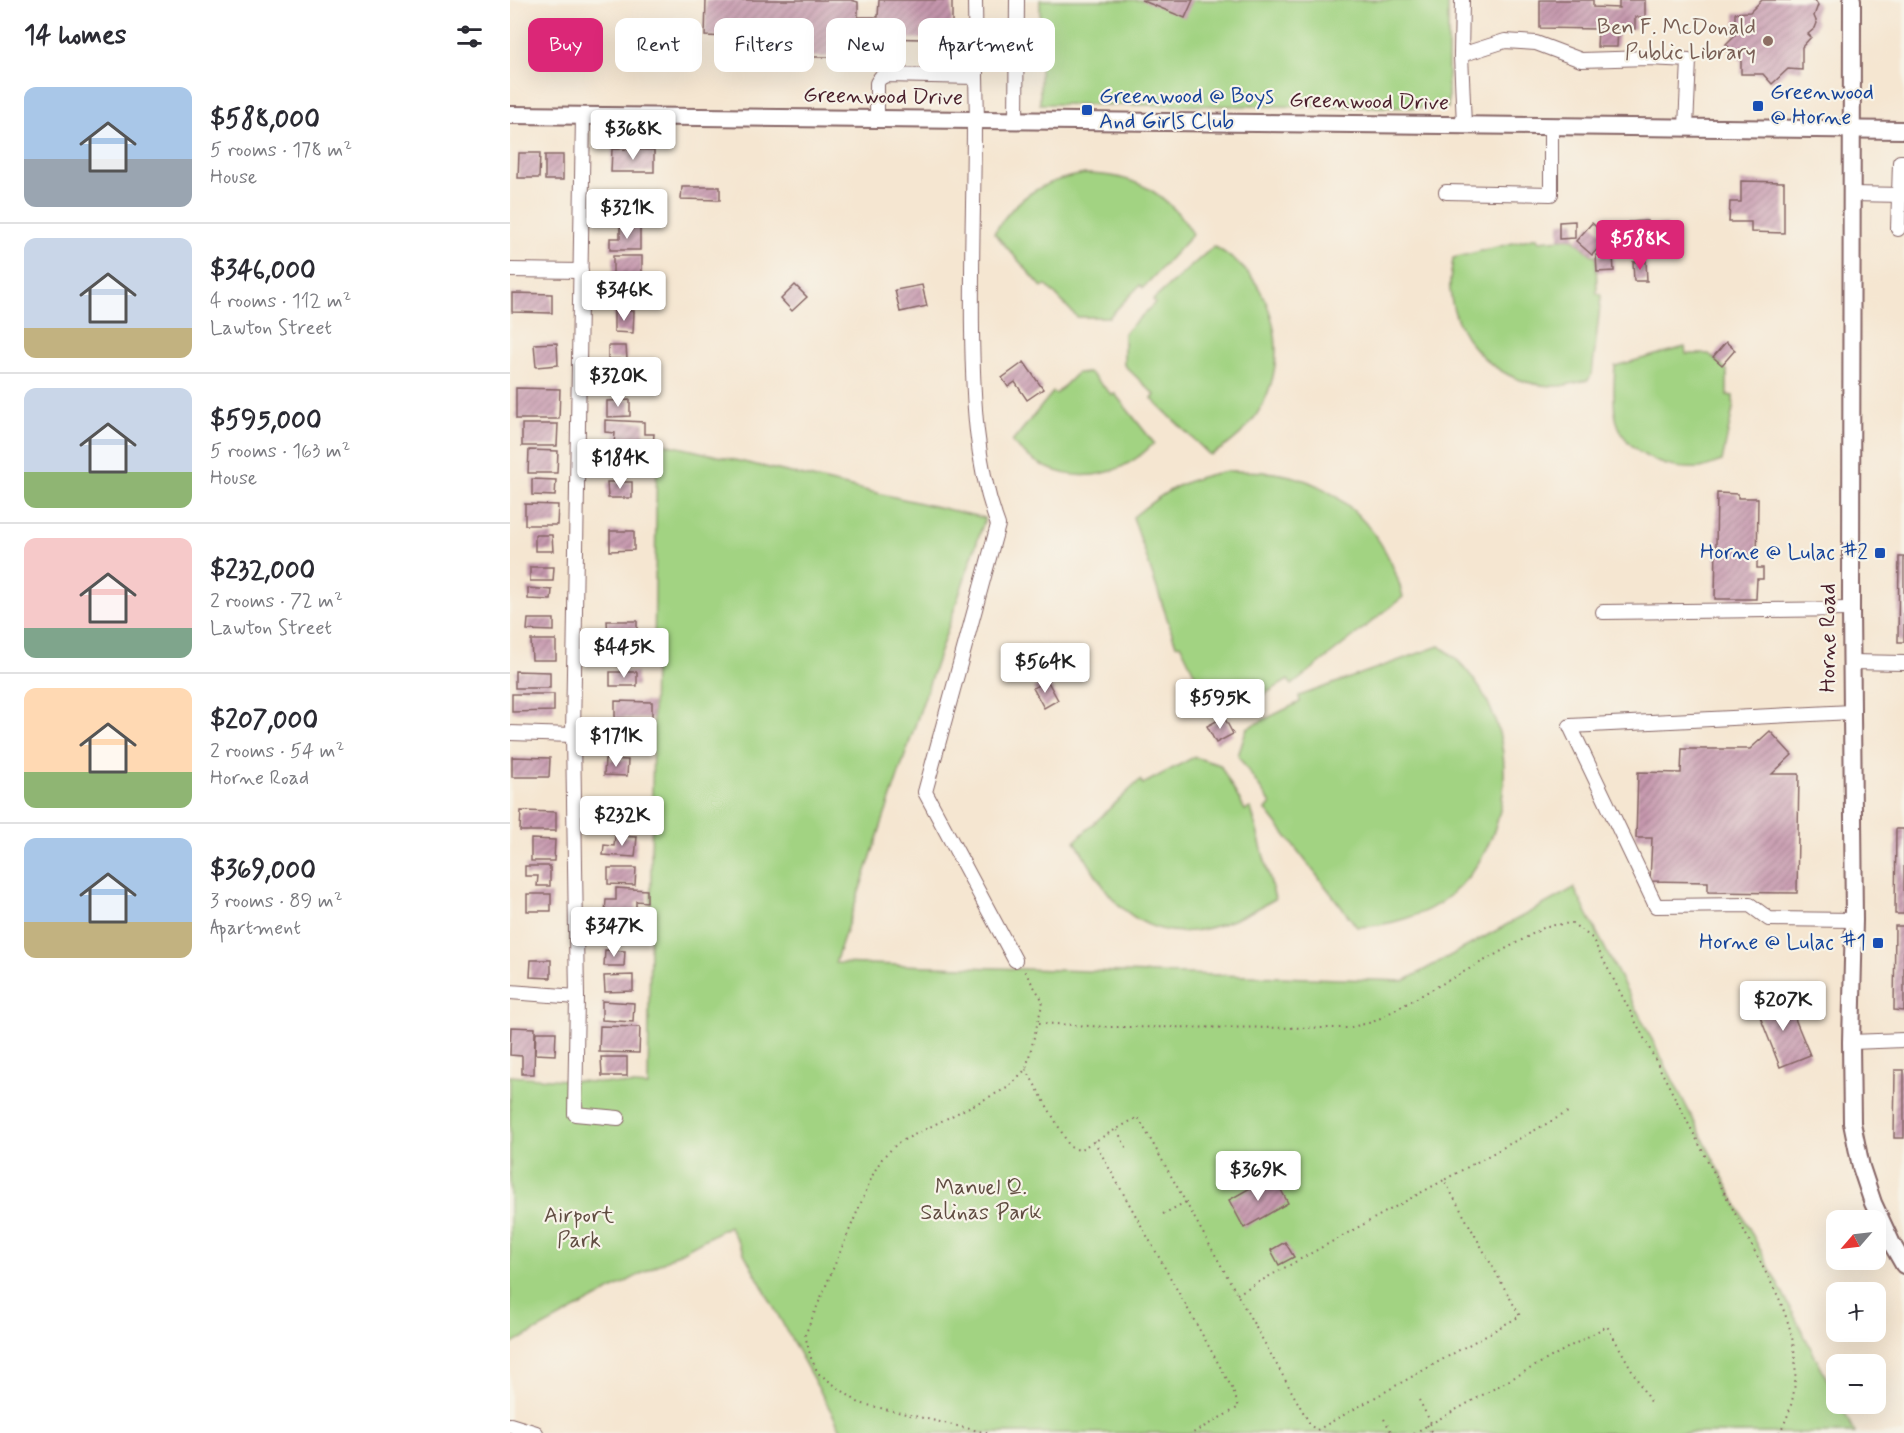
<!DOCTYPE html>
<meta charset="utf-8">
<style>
body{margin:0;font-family:Mynerve,sans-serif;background:#f2f2f3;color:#2b2b33;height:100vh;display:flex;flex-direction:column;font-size:22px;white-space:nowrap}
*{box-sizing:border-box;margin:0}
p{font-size:20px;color:#7c7c81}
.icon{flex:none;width:33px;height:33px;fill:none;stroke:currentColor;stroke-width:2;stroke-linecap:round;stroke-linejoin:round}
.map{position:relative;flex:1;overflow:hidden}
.side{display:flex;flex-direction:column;background:#fff;width:510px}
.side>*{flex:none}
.top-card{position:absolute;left:18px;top:18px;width:570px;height:54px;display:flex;gap:12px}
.needle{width:39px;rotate:242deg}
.fabs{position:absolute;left:1316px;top:1210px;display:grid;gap:12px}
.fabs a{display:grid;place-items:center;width:60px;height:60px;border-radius:12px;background:#fff;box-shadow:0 6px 24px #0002;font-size:30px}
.price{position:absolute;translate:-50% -51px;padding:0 14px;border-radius:6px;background:#fff;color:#222;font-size:20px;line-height:39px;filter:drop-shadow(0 2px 3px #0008)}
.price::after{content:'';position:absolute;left:50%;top:36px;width:18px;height:14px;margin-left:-9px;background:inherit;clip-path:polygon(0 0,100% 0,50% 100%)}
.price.active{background:#db2777;color:#fff}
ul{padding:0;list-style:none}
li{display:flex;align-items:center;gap:18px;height:150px;padding:0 24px}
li+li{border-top:2px solid #e1e1e2}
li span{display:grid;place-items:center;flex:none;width:168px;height:120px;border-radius:12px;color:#555}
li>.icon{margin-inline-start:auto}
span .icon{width:72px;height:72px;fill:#fffc;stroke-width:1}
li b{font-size:26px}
h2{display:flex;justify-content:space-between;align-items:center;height:72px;padding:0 24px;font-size:26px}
.tag{padding:0 21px;border-radius:12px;background:#fff;box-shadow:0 6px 24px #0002;font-size:21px;line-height:54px}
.tag.active{background:#db2777;color:#fff}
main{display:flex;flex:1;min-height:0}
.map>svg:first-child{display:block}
.park{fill:#a2d382;stroke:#767956;stroke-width:1.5}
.building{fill:url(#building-hatch)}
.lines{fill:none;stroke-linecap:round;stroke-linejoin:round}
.minor-casing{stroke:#866565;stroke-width:16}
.major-casing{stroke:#866565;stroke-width:20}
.path{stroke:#866565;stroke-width:2;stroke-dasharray:1.5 4.5;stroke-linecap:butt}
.minor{stroke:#fff;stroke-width:14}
.major{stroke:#fff;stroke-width:16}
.education-dot{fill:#8d6e63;stroke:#f7f3e8;stroke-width:2}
.transit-dot{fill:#1a4fb4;stroke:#f7f3e8;stroke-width:2}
.labels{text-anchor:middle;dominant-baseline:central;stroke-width:4.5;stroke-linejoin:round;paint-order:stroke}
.education-label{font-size:22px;fill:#785e54;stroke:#f7f3e8;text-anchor:end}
.transit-label{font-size:22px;fill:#164399;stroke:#f7f3e8;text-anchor:start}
.street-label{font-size:22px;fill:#4a1f2b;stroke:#f7f3e8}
.park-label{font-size:22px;fill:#604c41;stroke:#f7f3e8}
</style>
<main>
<section class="side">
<h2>14 homes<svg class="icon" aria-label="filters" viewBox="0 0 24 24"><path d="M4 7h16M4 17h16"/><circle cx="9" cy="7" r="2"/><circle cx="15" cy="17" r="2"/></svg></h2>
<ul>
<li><span style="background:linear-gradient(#a9c7e8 60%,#9aa5b1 0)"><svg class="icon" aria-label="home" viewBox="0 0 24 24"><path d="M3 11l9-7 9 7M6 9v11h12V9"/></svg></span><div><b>$588,000</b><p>5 rooms · 178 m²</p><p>House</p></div></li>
<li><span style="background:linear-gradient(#c9d6e8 75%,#c2b280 0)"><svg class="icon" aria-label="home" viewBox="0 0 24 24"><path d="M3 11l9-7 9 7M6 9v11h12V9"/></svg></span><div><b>$346,000</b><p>4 rooms · 112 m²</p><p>Lawton Street</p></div></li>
<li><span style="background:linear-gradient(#c9d6e8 70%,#8fb573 0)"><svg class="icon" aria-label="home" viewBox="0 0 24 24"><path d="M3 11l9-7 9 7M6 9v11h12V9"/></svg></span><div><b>$595,000</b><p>5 rooms · 163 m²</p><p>House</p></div></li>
<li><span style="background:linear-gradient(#f6c9c9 75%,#7fa58c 0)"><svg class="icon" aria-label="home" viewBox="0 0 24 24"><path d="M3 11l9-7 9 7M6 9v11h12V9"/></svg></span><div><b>$232,000</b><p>2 rooms · 72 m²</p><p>Lawton Street</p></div></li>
<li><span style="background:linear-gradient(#ffd9b3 70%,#8fb573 0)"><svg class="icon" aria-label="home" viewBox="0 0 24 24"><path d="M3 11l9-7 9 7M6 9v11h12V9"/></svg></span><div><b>$207,000</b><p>2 rooms · 54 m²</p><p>Horne Road</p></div></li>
<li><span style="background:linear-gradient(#a9c7e8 70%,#c2b280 0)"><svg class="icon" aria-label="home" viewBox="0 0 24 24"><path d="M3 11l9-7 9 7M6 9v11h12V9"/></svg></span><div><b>$369,000</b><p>3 rooms · 89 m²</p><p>Apartment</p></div></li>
</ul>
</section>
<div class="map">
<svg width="1394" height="1433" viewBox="0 0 1394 1433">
<defs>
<pattern id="building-hatch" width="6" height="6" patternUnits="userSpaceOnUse" patternTransform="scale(1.5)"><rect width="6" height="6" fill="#c698ae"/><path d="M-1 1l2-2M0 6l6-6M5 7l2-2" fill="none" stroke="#a37b8e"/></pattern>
</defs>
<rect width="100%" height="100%" fill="#f7f3e8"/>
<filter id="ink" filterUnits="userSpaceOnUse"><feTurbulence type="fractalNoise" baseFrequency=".0167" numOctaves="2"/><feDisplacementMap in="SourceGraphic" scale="12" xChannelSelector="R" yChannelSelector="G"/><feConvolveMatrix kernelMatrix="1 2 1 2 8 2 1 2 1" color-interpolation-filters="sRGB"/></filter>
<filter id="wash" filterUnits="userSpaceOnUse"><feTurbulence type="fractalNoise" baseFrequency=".008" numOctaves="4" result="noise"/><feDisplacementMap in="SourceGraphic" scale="24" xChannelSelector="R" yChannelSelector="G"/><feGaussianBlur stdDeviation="1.35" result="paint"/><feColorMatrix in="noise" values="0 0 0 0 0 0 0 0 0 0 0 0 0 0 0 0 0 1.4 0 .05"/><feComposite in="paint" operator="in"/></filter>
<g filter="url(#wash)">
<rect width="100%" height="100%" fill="#f5e6d1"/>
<g class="park">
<path d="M 530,0 L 938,0 L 938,108 L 530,104 Z"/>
<path d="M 575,174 C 624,174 657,192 683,234 L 633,288 L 630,285 L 599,317 L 567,317 L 536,285 L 532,287 L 484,233 C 506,197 533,180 575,174 Z"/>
<path d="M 1027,237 L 1028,241 L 1065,238 L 1066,241 L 1082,255 L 1086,255 L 1087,294 L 1090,294 L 1091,297 L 1082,374 L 1078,380 C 1068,382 1057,386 1047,386 C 992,387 945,344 940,290 C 939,280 942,268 943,258 Z"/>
<path d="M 704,246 C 722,257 740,271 750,290 C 784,350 762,425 700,455 L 642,399 L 645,395 L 614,365 L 614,333 L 645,303 L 643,300 Z"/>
<path d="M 1175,347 L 1176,354 L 1199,354 L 1217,370 L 1217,395 L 1223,396 L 1223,409 L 1212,461 C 1205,463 1197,467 1190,468 C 1153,471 1111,452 1105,413 C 1103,397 1104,382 1105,366 Z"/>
<path d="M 567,373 L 580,373 L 602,395 L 605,394 L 644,443 C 601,487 544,486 502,442 L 543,392 L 546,394 Z"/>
<path d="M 147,442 L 475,518 L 325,963 L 894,981 L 1064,888 L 1326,1397 L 1326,1404 L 1330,1404 L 1345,1433 L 333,1433 L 219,1226 L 0,1345 L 0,1076 L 138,1086 Z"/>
<path d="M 718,471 C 734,471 749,471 764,473 C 830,481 878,535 893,597 L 782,685 L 778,680 L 728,710 L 697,699 L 670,644 L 666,645 L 623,517 C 656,490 676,478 718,471 Z"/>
<path d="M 929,646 C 943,654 953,665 962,677 C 1013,743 1002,844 938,897 C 915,916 877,926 847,927 L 756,810 L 761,804 L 728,756 L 737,728 L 790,702 L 789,696 Z"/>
<path d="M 684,757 L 710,765 L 735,810 L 741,808 L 765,899 C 711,929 656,953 606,902 C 590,885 578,861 565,841 L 630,780 L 633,784 Z"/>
</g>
<g id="blocks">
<g class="building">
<path d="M 196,0 L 341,0 L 348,2 L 348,17 L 368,17 L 369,0 L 442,0 L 442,28 L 412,28 L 412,39 L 369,38 L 369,29 L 333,29 L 332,57 L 295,57 L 295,46 L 220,45 L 220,37 L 195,36 Z"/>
<path d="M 631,0 L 683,0 L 675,18 Z"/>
<path d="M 1030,0 L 1083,0 L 1083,7 L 1109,8 L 1109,0 L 1135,0 L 1135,17 L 1125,17 L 1125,29 L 1108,29 L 1107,47 L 1087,47 L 1088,29 L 1030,28 Z"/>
<path d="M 1252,0 L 1305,0 L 1308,5 L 1304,16 L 1307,23 L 1305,28 L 1298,34 L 1301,37 L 1292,47 L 1292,70 L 1278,69 L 1262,84 L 1253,74 L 1231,74 L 1231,61 L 1216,44 L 1225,35 L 1225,13 L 1240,12 Z"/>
<path d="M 102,149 L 144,150 L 144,172 L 101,172 Z"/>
<path d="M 9,153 L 30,153 L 29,178 L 8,178 Z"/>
<rect x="35" y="155" width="18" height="25"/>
<path d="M 1231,181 L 1274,182 L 1274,233 L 1241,232 L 1241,222 L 1219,222 L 1220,202 L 1231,202 Z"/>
<path d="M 172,187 L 210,187 L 210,200 L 171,199 Z"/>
<path d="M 1065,221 L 1065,238 L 1049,239 L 1049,222 Z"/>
<path d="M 1137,221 L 1138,239 L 1118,240 L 1118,222 Z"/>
<path d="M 1082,223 L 1098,238 L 1082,255 L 1066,241 Z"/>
<path d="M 1147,225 L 1157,225 L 1158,249 L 1148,250 Z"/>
<path d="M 110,227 L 130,227 L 130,250 L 100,250 L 100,238 L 110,238 Z"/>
<path d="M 1086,255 L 1103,255 L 1104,271 L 1087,272 Z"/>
<path d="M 103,256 L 132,256 L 132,276 L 103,275 Z"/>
<path d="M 1136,261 L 1137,281 L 1124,281 L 1123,262 Z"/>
<path d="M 285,285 L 297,297 L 282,311 L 271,299 Z"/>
<path d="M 412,285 L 417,306 L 390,312 L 385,290 Z"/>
<path d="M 2,293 L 42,294 L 42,313 L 2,312 Z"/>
<path d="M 104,311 L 124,311 L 123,333 L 104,332 Z"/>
<path d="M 1216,342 L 1225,350 L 1212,365 L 1203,357 Z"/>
<path d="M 47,343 L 48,365 L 26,367 L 24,344 Z"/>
<path d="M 98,346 L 116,346 L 117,359 L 98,359 Z"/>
<path d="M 514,362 L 533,389 L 517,400 L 505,382 L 498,387 L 492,378 Z"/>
<path d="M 98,369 L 136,369 L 136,387 L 99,387 Z"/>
<path d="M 6,388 L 50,389 L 49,419 L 6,419 Z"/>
<path d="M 120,400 L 120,416 L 97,417 L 97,401 Z"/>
<path d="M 95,420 L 134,422 L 134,434 L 144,434 L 143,446 L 104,444 L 105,433 L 95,432 Z"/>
<path d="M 12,424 L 48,424 L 47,446 L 12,446 Z"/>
<path d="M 19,450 L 48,451 L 47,473 L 18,473 Z"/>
<path d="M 22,479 L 46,480 L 45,496 L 22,495 Z"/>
<path d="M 97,482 L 122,482 L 122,498 L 98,498 Z"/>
<path d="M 1207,493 L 1228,494 L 1228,498 L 1248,498 L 1247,568 L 1253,568 L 1253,579 L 1247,579 L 1246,599 L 1205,599 Z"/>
<path d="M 15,504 L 48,505 L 47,525 L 15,525 Z"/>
<path d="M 100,531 L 124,531 L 124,550 L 100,551 Z"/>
<path d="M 25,535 L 42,535 L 43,551 L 25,551 Z"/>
<path d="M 1389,557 L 1394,557 L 1394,642 L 1388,642 Z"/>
<path d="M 20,567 L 44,567 L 43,581 L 20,581 Z"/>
<path d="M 18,588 L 42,590 L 41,600 L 18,599 Z"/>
<path d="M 18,619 L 44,619 L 44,631 L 17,630 Z"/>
<path d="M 97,621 L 127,621 L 127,636 L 98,637 Z"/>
<path d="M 21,640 L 46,640 L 46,660 L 22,660 Z"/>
<path d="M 5,671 L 40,672 L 40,688 L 5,688 Z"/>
<rect x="100" y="672" width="27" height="14"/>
<path d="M 537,680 L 548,700 L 534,708 L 523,688 Z"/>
<path d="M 2,694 L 44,694 L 44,711 L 2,712 Z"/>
<path d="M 105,701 L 142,702 L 142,719 L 105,718 Z"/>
<path d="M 714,717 L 723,734 L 706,743 L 697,726 Z"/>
<path d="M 101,730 L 123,730 L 123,748 L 101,747 Z"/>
<path d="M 1260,731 L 1282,755 L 1262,774 L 1289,774 L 1287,893 L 1198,892 L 1198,882 L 1140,881 L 1142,838 L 1126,838 L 1128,772 L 1171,773 L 1172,749 L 1240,749 Z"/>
<path d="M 2,757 L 40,758 L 39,777 L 2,777 Z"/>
<path d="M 95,759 L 118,760 L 117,776 L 94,775 Z"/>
<path d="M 97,809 L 122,810 L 121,831 L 96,830 Z"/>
<path d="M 11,811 L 46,812 L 46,831 L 10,831 Z"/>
<path d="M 1386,829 L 1394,829 L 1394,914 L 1385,914 Z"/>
<path d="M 105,836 L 127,837 L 125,857 L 93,855 L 94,845 L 104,846 Z"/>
<path d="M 21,839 L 45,840 L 44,861 L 21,861 Z"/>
<path d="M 15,866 L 40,866 L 40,886 L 27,886 L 28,876 L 15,876 Z"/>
<path d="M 98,868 L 126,868 L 125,885 L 98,884 Z"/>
<path d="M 106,888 L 137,890 L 137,902 L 126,901 L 126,913 L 95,912 L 96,900 L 106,900 Z"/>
<rect x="17" y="894" width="24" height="17"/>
<rect x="95" y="918" width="18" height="19"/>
<path d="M 1385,926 L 1394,926 L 1394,1011 L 1384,1010 Z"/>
<path d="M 95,950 L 115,951 L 114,966 L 94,966 Z"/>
<path d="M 21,960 L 41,960 L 41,978 L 20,977 Z"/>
<path d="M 123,975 L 123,991 L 95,992 L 94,976 Z"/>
<path d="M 1276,997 L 1300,1055 L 1270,1067 L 1247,1009 Z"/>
<path d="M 92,1001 L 124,1003 L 123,1022 L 92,1020 Z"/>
<path d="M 90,1026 L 130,1027 L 129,1053 L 89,1052 Z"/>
<path d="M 1,1027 L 25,1028 L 24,1074 L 12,1074 L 12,1056 L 0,1055 Z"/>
<path d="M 26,1032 L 46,1032 L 45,1055 L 25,1054 Z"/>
<path d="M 91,1057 L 117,1057 L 117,1076 L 92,1076 Z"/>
<path d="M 1385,1070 L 1394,1070 L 1394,1138 L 1384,1138 Z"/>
<path d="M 763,1175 L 778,1203 L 734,1228 L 719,1200 Z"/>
<path d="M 775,1242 L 784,1257 L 769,1265 L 761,1250 Z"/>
</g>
</g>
</g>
<g filter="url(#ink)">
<use href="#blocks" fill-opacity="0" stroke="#866565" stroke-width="1.5"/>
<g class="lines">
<defs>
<g id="minor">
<path d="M 952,0 L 951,55 L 954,125"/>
<path d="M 951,55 L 995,41 L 1026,43 L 1071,60 L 1138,58 L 1179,60 L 1176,127"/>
<path d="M 466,77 L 467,120"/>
<path d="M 73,116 L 63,735 L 67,997 L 65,1114 L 108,1118"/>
<path d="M 367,119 L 367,83 L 370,78 L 376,75 L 466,77 L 465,0"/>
<path d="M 464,120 C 464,191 461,261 462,331 C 463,396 465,463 488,525 L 415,792 L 505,960"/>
<path d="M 506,121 L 507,0"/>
<path d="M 936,192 L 1041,194 L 1041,126"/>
<path d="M 1341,194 L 1394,195"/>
<path d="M 1388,229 L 1390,162 L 1394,162"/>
<path d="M 0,270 L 71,271"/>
<path d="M 1093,612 L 1341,609"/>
<path d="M 1342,662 L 1394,663"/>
<path d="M 1342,712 L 1060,726 L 1146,906 L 1240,905 L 1259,919 L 1344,920"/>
<path d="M 0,733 L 63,735"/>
<path d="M 0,992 L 67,997"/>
<path d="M 1341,1042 L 1394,1040"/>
<path d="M 0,1425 L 26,1433"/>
</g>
<g id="major">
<path d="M 1342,0 L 1341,609 L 1344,920 L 1341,1042 L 1342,1123 L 1351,1167 L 1363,1203 L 1382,1244 L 1394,1265"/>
<path d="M 0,115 L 1394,130"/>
</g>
</defs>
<use href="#minor" class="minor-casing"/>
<use href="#major" class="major-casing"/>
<g class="path">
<path d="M 529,1023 L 597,1027 L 837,1028 L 863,1022 L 1037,926 L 1062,923 L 1082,938 L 1269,1298 C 1273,1309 1278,1321 1281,1333 C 1289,1366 1287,1404 1269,1433"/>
<path d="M 516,1069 L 560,1147 L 569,1150 L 628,1117 L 801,1426 L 807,1430 L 1010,1316 L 934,1180 L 1058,1112"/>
<path d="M 607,1130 L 618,1151"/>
<path d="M 584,1141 L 722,1388 L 729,1407 L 683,1433"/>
<path d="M 653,1214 L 676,1202"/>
<path d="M 727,1294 L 934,1180"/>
<path d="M 909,1400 L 921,1423"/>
<path d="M 874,1419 L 882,1433"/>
<path d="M 917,1425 L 922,1433"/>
<path d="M 477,1433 L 349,1403 L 308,1373 L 301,1358 L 295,1335 L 364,1172 L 373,1157 L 388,1143 L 497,1088 L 516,1069 L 533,1001 L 513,969"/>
<path d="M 904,1433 L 1097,1326 L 1140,1402"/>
</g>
<use href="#minor" class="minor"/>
<use href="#major" class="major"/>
</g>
</g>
<circle class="education-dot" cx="1258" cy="41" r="6"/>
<g class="transit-dot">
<rect x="1242" y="100" width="12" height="12" rx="3"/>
<rect x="571" y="104" width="12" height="12" rx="3"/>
<rect x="1364" y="547" width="12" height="12" rx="3"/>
<rect x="1362" y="937" width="12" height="12" rx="3"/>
</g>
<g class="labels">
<g class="education-label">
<text x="1246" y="28">Ben F. McDonald<tspan x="1246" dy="25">Public Library</tspan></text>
</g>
<g class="transit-label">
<text x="1260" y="93">Greenwood<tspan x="1260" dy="25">@ Horne</tspan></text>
<text x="589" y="97">Greenwood @ Boys<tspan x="589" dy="25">And Girls Club</tspan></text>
<text x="1358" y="553" text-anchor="end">Horne @ Lulac #2</text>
<text x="1356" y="943" text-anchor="end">Horne @ Lulac #1</text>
</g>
<g class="street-label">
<text transform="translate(373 97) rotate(1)">Greenwood Drive</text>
<text transform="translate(859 102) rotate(1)">Greenwood Drive</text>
<text transform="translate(1319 638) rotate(-90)">Horne Road</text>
</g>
<g class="park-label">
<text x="471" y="1188">Manuel Q.<tspan x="471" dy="25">Salinas Park</tspan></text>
<text x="69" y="1216">Airport<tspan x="69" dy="25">Park</tspan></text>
</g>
</g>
</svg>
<div class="fabs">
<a><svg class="needle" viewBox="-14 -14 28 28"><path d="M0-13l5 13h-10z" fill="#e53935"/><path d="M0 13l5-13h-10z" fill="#7c7c81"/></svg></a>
<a>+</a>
<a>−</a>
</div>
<b class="price" style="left:123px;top:161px">$368K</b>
<b class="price" style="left:117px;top:240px">$321K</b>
<b class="price active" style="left:1130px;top:271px">$588K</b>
<b class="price" style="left:114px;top:322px">$346K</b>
<b class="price" style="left:108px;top:408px">$320K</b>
<b class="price" style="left:110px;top:490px">$184K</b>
<b class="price" style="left:114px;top:679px">$445K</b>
<b class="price" style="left:535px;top:694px">$564K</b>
<b class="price" style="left:710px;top:730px">$595K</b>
<b class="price" style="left:106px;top:768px">$171K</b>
<b class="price" style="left:112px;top:847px">$232K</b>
<b class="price" style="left:104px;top:958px">$347K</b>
<b class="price" style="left:1273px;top:1032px">$207K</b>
<b class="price" style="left:748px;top:1202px">$369K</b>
<div class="top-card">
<a class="tag active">Buy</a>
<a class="tag">Rent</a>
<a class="tag">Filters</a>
<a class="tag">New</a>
<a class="tag">Apartment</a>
</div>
</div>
</main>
